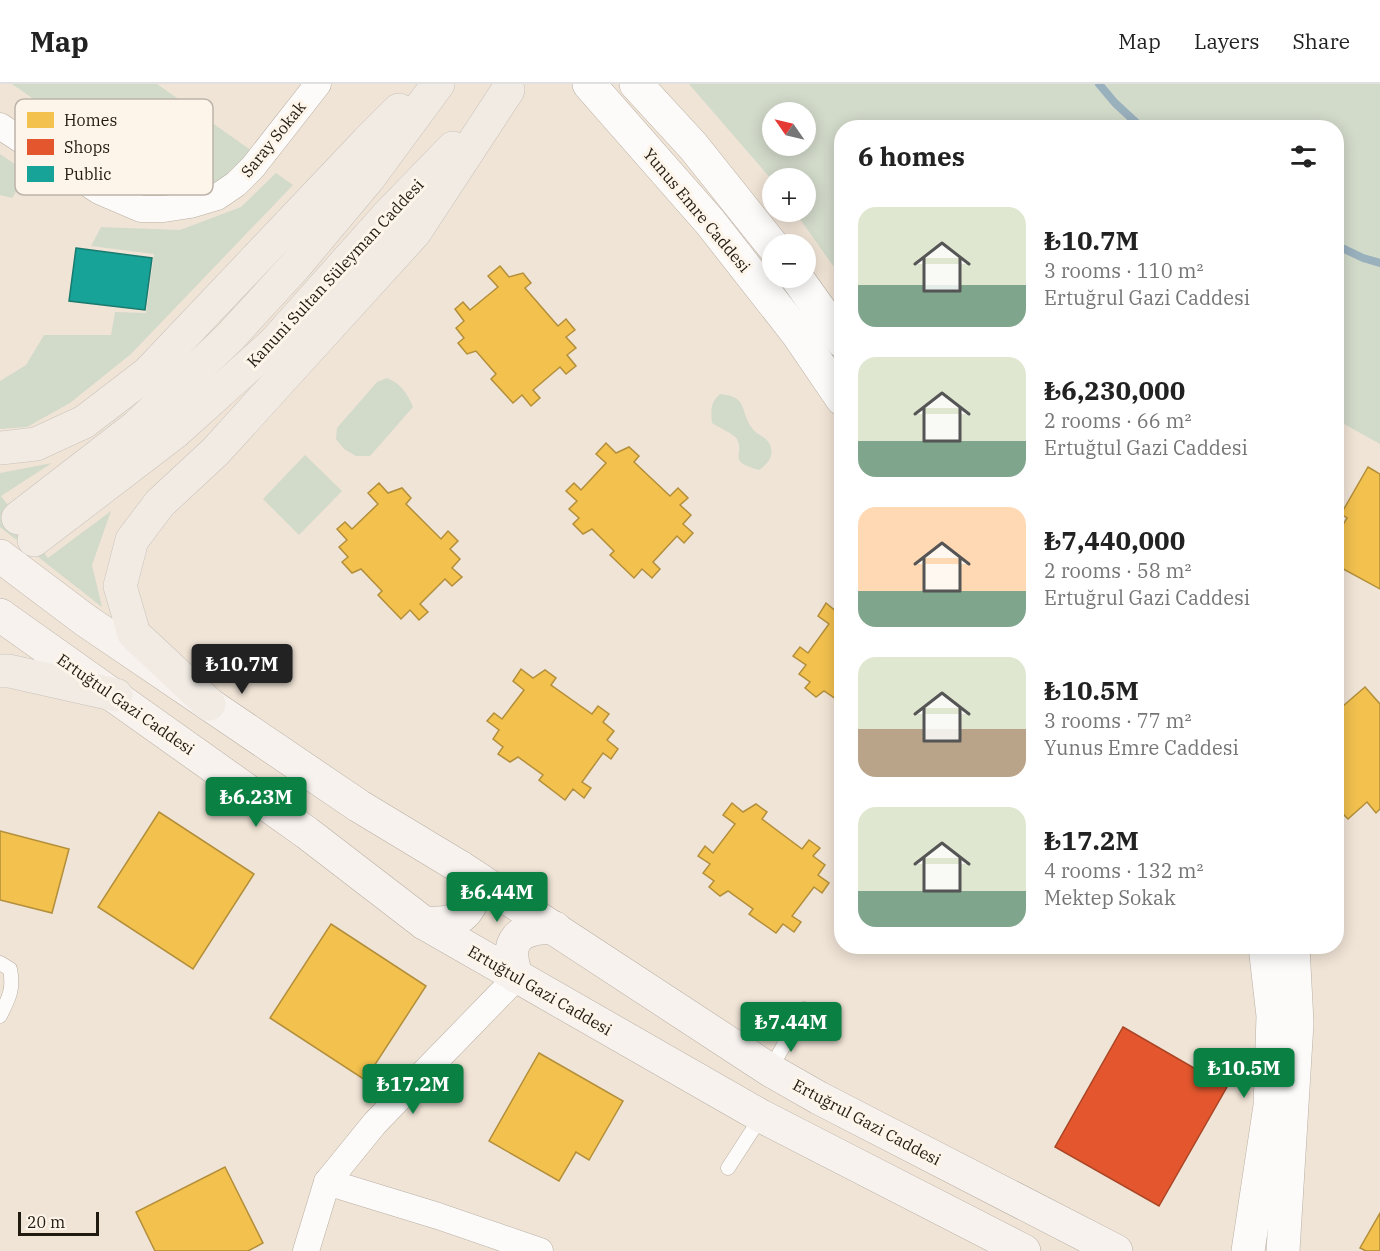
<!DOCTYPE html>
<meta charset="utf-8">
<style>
body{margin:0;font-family:"IBM Plex Serif",serif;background:#f6f6f6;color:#222;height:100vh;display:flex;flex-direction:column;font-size:22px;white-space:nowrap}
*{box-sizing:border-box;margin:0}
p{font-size:20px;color:#767676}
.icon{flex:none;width:33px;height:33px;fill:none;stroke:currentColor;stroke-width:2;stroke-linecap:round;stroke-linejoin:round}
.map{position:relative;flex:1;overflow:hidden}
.panel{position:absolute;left:834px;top:36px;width:510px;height:834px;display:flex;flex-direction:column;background:#fff;border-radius:24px;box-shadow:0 3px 15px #0003}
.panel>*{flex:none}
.needle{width:39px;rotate:304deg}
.tools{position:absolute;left:762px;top:18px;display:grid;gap:12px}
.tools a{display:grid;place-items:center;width:54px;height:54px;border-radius:50%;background:#fff;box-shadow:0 3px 15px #0003;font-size:30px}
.scale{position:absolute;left:18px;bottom:15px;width:81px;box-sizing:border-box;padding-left:6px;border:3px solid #211a10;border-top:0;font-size:16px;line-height:21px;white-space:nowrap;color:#211a10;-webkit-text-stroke:4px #fef5ea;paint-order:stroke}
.price{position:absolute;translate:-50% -51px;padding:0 14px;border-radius:6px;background:#0b8043;color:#fff;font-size:20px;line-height:39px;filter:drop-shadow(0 2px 3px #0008)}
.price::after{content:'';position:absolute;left:50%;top:36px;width:18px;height:14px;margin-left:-9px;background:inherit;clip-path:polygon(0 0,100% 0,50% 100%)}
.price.selected{background:#222;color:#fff}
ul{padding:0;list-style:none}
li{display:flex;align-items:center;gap:18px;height:150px;padding:0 24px}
li span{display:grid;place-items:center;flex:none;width:168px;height:120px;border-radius:18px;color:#555}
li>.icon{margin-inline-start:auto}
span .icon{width:72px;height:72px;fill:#fffc;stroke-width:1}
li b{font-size:26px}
h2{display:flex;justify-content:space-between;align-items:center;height:72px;padding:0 24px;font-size:26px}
header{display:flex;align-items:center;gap:36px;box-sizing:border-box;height:84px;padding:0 30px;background:#fff;border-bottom:2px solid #e0e0e0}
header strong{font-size:28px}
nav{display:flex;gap:33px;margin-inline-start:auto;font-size:21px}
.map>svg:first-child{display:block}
.green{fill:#d2daca;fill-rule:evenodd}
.homes{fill:#f2c14e;stroke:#b38f3b;stroke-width:1.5}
.shops{fill:#e4572e;stroke:#aa4525;stroke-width:1.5}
.public{fill:#17a398;stroke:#1a7a6f;stroke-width:1.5}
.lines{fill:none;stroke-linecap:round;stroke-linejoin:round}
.stream{stroke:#99b0bd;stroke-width:8}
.service-casing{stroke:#b8afa4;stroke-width:15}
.minor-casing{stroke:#b8afa4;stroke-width:27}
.tertiary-casing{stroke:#b8afa4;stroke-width:34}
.secondary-casing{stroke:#b8afa4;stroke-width:34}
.primary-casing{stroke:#c9c3bc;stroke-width:34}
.service{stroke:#fdfbf9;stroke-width:14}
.minor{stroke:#fdfbf9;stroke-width:26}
.tertiary{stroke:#fdfbf9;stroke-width:33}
.secondary{stroke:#f7f2ee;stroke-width:33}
.primary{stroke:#f1ebe4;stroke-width:33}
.labels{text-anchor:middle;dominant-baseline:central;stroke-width:6;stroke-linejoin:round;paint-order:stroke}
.street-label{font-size:16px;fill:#211a10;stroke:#fef5ea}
.key{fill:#fef5ea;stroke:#bcb3a9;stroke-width:1.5}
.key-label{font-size:16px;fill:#211a10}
</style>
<header>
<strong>Map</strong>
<nav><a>Map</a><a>Layers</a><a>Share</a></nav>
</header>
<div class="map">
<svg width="1380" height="1167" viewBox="0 0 1380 1167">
<rect width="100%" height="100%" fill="#f0e4d6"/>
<g class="green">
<path d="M 12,0 L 157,0 L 252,67 L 212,103 L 144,118 L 107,97 L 110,68 Z"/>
<path d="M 689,0 L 1380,0 L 1380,360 L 1337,336 L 1336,44 L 842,44 L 841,193 L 795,128 L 806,128 L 806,94 L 772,94 L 772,96 ZM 772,28 L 806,28 L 806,62 L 772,62 Z"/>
<path d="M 0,70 L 28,89 L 12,114 L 0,111 Z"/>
<path d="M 276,89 L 293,101 L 131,270 L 70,319 L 27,343 L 0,345 L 0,297 L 26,281 L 44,251 L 111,251 L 115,228 L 146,229 L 154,170 L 91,162 L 101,143 L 180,146 L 241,123 Z"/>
<path d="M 387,294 C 401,300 407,309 413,323 L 370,372 L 356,372 L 344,365 L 336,355 L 337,344 L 377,298 Z"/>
<path d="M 720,310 C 749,313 739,326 752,344 C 756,350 761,351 766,355 C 777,367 770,379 759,386 C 726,377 745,372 737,355 C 734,350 718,343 712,339 C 711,326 710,319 720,310 Z"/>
<path d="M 305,371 L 342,407 L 299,451 L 263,415 Z"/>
<path d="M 52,379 L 1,412 L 48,474 L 111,427 L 92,481 L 102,523 L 0,443 L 0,389 Z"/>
</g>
<g class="homes">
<path d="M 500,182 L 509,193 L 523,189 L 531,199 L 525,204 L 558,242 L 566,235 L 575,246 L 566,253 L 576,264 L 567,271 L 576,282 L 566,290 L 560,283 L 533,306 L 540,314 L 531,322 L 522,311 L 513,319 L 491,295 L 496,290 L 476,267 L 467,270 L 458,259 L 464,254 L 456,244 L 464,237 L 455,225 L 463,218 L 470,226 L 498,203 L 488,192 Z"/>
<path d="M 606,359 L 616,369 L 629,363 L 639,372 L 634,378 L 670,412 L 678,404 L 688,414 L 680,421 L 691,431 L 683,440 L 693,449 L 684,459 L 677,452 L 653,478 L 660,485 L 652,494 L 642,485 L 634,494 L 610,471 L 614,467 L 592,445 L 583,450 L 573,440 L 579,434 L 569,425 L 577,417 L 566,407 L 574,399 L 581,406 L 606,379 L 596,370 Z"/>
<path d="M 1368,383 L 1380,390 L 1380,505 L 1336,481 L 1336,453 L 1347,434 L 1341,430 Z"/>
<path d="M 379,399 L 388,409 L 402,404 L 411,414 L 406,420 L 441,455 L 448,447 L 458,457 L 450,465 L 460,475 L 452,484 L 462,493 L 452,502 L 445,495 L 420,520 L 428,528 L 419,536 L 410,526 L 401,535 L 378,511 L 382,507 L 361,485 L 352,489 L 342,478 L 348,473 L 339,463 L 347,456 L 337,445 L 345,438 L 352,445 L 378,420 L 368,409 Z"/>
<path d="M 826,519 L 837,528 L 842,525 L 842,619 L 824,607 L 816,613 L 805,604 L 810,598 L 799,590 L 806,581 L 793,572 L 800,563 L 808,569 L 829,540 L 818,532 Z"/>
<path d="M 521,585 L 533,594 L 545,586 L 556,594 L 551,601 L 592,630 L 598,622 L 609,630 L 603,638 L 614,647 L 607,656 L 618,665 L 611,675 L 603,669 L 582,698 L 591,704 L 584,714 L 573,705 L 565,716 L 539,696 L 543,691 L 518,673 L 510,678 L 498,670 L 503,663 L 493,655 L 499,646 L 487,637 L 494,629 L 502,635 L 524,606 L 513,597 Z"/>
<path d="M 1365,603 L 1380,620 L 1380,725 L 1376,729 L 1367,718 L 1348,735 L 1336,723 L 1336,628 Z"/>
<path d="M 732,719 L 743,728 L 756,720 L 767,728 L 762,735 L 802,765 L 809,756 L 820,764 L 813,772 L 825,781 L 818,791 L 829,799 L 822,809 L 814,803 L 792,832 L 801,838 L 794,848 L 783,840 L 776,849 L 749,830 L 753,825 L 728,807 L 720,812 L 709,803 L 714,797 L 703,789 L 710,780 L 698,772 L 705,762 L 713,769 L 735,740 L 723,731 Z"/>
<path d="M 159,728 L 254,790 L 193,885 L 98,823 Z"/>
<path d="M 0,747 L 69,765 L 52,829 L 0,816 Z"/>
<path d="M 331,840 L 426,902 L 365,996 L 270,934 Z"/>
<path d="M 539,969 L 623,1017 L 589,1076 L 576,1068 L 559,1097 L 489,1057 Z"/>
<path d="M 225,1083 L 263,1159 L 248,1167 L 155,1167 L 136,1128 Z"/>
<path d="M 1380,1129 L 1380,1167 L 1366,1167 L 1360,1164 Z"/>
</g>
<path class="shops" d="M 1123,943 L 1227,1003 L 1159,1122 L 1055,1063 Z"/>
<path class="public" d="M 76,164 L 152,174 L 145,226 L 69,217 Z"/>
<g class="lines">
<g class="stream">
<path d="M 1099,0 L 1115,19 L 1142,44"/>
<path d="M 1336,161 L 1363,174 L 1380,179"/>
</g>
<defs>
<g id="service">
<path d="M 0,879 L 10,885 C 14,905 9,914 0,932"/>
<path d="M 770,986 L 804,925"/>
<path d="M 728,1084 L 761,1033"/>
</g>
<g id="minor">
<path d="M 0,42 L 99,107 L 141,125 L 164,125 L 190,121 L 217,113 L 236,100 L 253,83 L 318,0"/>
<path d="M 327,1098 L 438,1132 L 540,1167"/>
<path d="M 306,1167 L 327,1098 L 375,1039 L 517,893"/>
</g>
<g id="tertiary">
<path d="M 589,0 L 710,138 L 797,249 L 842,315"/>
<path d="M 636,0 L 693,62 L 772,161"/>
<path d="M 797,194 L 842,257"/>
<path d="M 1248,1167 L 1270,1022 L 1273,932 L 1265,862"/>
<path d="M 1283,1167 L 1297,939 L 1293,862"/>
</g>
<g id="secondary">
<path d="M 0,472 L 85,536 L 359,722 L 460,783 L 770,986 L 819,1014 L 1116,1167"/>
<path d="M 0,531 L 307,749 L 424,839 L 761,1032 L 1024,1167"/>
<path d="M 424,839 C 445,840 463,839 472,817 C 474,811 474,805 472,799 C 469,793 464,788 460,783"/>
<path d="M 517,893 C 503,857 518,842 555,844"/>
</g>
<g id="primary">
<path d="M 0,364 L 36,360 L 84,338 L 148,289 L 367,58 L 399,26"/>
<path d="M 18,434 L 137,342 L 230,253 L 295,182 L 368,95 L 438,0"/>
<path d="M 34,456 L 174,349 L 274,259 L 388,131 L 453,64"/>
<path d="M 0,587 L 9,587 L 116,611"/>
<path d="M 209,620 L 134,550 L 120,502 L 132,456 L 160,419 L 215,368 L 415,148 L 508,6"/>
</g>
</defs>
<use href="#service" class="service-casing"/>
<use href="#minor" class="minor-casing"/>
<use href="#tertiary" class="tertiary-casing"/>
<use href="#secondary" class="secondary-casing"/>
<use href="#primary" class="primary-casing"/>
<use href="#service" class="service"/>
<use href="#minor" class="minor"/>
<use href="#tertiary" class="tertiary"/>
<use href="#secondary" class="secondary"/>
<use href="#primary" class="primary"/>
</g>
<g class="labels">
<g class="street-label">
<text transform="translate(273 55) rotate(-51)">Saray Sokak</text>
<text transform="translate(697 126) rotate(50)">Yunus Emre Caddesi</text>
<text transform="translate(335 189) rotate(-47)">Kanuni Sultan Süleyman Caddesi</text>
<text transform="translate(126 620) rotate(35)">Ertuğtul Gazi Caddesi</text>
<text transform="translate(540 906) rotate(30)">Ertuğtul Gazi Caddesi</text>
<text transform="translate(867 1038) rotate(28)">Ertuğrul Gazi Caddesi</text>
</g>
</g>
<rect x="15" y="15" width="198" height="96" rx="9" class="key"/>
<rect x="27" y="28" width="27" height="16" fill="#f2c14e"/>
<rect x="27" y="55" width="27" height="16" fill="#e4572e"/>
<rect x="27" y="82" width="27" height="16" fill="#17a398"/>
<g class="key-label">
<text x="64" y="42">Homes</text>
<text x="64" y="69">Shops</text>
<text x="64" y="96">Public</text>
</g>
</svg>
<div class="tools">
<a><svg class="needle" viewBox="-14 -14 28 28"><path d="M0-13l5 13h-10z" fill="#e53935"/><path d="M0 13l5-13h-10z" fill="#767676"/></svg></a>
<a>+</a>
<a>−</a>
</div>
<div class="scale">20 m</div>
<b class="price selected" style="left:242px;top:611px">₺10.7M</b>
<b class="price" style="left:256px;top:744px">₺6.23M</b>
<b class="price" style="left:497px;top:839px">₺6.44M</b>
<b class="price" style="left:791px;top:969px">₺7.44M</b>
<b class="price" style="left:1244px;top:1015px">₺10.5M</b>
<b class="price" style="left:413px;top:1031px">₺17.2M</b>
<section class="panel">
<h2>6 homes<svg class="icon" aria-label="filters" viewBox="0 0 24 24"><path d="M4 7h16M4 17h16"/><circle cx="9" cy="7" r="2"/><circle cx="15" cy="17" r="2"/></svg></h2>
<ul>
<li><span style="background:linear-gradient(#dfe7d0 65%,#7fa58c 0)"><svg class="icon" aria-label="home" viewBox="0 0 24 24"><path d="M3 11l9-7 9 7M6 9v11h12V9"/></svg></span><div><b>₺10.7M</b><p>3 rooms · 110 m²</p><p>Ertuğrul Gazi Caddesi</p></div></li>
<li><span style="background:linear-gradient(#dfe7d0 70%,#7fa58c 0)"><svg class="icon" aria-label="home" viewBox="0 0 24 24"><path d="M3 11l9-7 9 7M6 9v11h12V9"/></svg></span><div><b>₺6,230,000</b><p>2 rooms · 66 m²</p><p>Ertuğtul Gazi Caddesi</p></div></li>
<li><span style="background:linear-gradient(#ffd9b3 70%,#7fa58c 0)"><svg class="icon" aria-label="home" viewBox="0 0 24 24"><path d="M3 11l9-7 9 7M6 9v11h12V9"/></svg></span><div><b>₺7,440,000</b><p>2 rooms · 58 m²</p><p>Ertuğrul Gazi Caddesi</p></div></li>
<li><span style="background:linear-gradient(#dfe7d0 60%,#b9a48a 0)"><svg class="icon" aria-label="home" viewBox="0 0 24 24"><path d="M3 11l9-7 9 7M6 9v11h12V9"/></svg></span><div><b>₺10.5M</b><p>3 rooms · 77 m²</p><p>Yunus Emre Caddesi</p></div></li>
<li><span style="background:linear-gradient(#dfe7d0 70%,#7fa58c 0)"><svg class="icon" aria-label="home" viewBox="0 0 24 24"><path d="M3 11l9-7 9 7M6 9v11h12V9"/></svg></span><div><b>₺17.2M</b><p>4 rooms · 132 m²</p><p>Mektep Sokak</p></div></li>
</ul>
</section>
</div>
